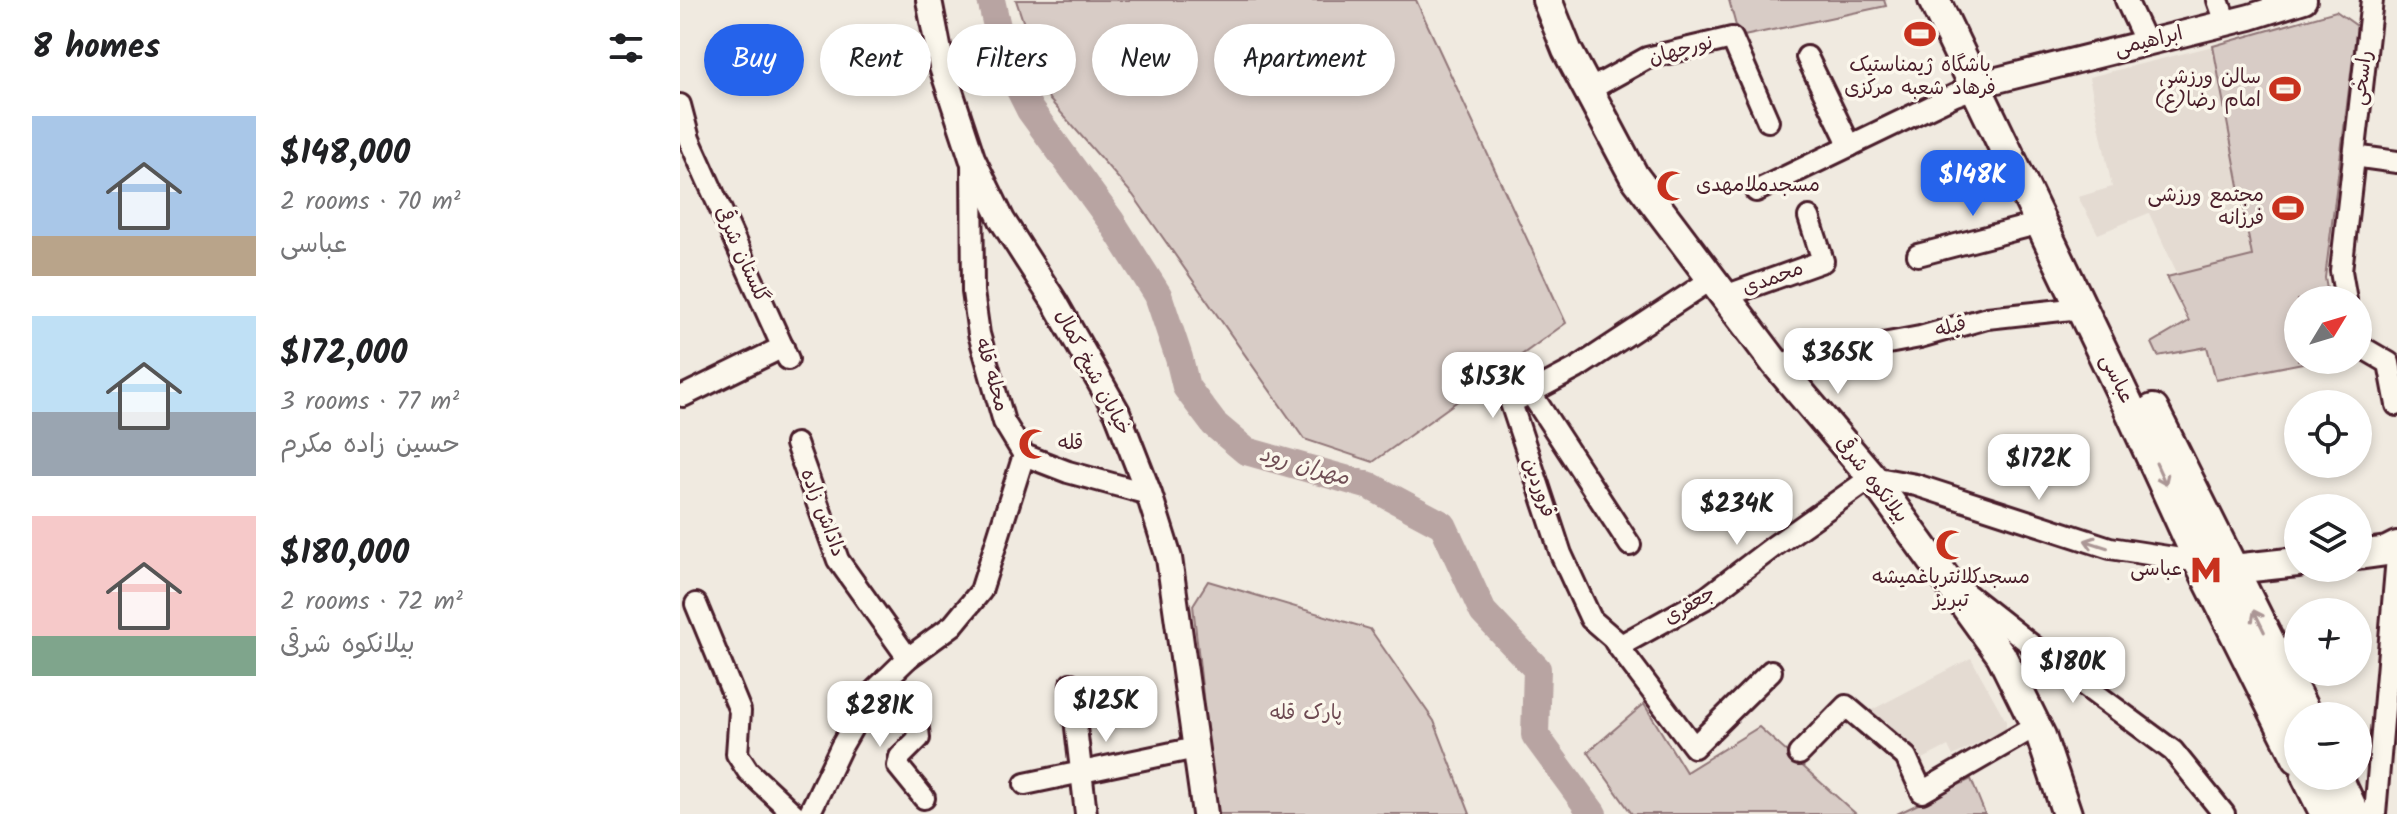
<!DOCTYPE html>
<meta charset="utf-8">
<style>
body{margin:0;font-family:Kalam,"Playpen Sans Arabic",sans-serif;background:#f2f2f2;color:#202124;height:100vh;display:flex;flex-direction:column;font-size:30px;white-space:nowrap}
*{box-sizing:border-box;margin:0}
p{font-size:26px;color:#757577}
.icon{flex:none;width:44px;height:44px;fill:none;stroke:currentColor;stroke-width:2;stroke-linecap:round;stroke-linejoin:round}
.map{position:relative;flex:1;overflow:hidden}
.drawer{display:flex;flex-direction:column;background:#fff;width:680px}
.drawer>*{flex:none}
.top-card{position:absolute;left:24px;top:24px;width:760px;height:72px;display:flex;gap:16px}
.needle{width:52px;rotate:52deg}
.fabs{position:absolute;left:1604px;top:286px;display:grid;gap:16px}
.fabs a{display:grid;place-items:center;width:88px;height:88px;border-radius:50%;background:#fff;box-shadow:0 4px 12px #0003;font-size:40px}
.price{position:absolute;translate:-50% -68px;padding:0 18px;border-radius:16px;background:#fff;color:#222;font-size:26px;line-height:52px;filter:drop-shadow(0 2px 4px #0008)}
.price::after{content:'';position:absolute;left:50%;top:48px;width:24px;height:18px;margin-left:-12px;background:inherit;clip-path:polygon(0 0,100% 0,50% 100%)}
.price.selected{background:#2563eb;color:#fff}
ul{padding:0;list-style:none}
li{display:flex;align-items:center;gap:24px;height:200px;padding:0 32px}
li span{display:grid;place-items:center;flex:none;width:224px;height:160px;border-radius:0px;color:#555}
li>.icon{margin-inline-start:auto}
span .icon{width:96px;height:96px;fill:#fffc;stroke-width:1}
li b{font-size:34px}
h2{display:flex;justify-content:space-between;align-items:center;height:96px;padding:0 32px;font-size:34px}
.tag{padding:0 28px;border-radius:36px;background:#fff;box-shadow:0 4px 12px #0003;font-size:28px;line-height:72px}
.tag.selected{background:#2563eb;color:#fff}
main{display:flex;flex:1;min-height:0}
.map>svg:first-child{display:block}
.built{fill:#e4dbd2}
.green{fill:#d8ccc6;stroke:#917678;stroke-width:2}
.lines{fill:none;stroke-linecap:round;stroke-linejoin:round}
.river{stroke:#b8a4a2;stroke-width:28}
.minor-casing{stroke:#4a1f2b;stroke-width:26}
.tertiary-casing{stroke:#4a1f2b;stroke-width:30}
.secondary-casing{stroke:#4a1f2b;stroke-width:34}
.primary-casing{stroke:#4a1f2b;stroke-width:36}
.minor{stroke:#fbf7ec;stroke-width:20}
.tertiary{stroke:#fbf7ec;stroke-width:24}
.secondary{stroke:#fbf7ec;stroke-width:28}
.primary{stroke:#fbf7ec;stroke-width:30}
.oneway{stroke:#ab9695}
.labels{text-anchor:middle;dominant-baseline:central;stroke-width:7;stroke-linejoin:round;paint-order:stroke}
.street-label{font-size:20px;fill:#4a1f2b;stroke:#fbf7ec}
.poi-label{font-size:20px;fill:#4a1f2b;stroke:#fbf7ec;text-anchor:end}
.park-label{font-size:20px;fill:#6e4a52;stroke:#fbf7ec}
.water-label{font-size:22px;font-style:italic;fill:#704e55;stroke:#fbf7ec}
</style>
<main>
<section class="drawer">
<h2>8 homes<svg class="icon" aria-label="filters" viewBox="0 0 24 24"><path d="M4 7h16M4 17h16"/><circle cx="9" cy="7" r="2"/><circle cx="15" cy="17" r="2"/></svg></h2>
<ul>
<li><span style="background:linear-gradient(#a9c7e8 75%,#b9a48a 0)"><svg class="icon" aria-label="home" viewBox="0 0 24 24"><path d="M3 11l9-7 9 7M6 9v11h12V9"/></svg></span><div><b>$148,000</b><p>2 rooms · 70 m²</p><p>عباسى</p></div></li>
<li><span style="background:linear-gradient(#bfe0f5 60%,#9aa5b1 0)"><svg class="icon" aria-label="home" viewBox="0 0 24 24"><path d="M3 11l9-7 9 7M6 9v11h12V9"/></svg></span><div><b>$172,000</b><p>3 rooms · 77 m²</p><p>حسین زاده مکرم</p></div></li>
<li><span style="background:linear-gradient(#f6c9c9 75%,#7fa58c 0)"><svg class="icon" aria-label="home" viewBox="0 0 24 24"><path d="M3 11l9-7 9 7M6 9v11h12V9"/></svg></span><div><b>$180,000</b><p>2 rooms · 72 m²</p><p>بیلانکوه شرقی</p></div></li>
</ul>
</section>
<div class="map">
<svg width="1717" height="814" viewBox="0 0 1717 814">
<rect width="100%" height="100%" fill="#f0eae0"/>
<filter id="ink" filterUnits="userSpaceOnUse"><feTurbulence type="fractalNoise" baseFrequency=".0125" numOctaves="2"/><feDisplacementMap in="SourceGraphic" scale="16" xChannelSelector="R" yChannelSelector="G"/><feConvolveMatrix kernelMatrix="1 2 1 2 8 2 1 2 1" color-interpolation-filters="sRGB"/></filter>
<g filter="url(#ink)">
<g class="built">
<path d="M 1533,46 L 1573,257 L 1498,275 L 1469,213 L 1418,234 L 1398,197 L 1432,187 L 1409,77 Z"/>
<path d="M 1291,658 L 1326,721 L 1326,729 L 1273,756 L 1268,746 L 1239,761 L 1186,713 Z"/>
</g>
<g class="green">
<path d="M 336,0 L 736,0 L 886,323 L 693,462 L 624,439 L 453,195 L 369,99 Z"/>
<path d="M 1049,0 L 1204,0 L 1206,6 L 1059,37 Z"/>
<path d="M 1656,11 L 1677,26 L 1645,278 L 1649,300 L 1618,300 L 1618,360 L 1638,360 L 1536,380 L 1527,347 L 1478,356 L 1472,343 L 1509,321 L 1487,277 L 1572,256 L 1533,46 Z"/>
<path d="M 528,581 L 690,629 L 754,721 L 790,814 L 536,814 L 513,605 Z"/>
<path d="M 964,704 L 1006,772 L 1079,727 L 1176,814 L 952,814 L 908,752 Z"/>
<path d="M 1291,779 L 1305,814 L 1217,814 Z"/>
</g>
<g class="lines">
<path class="river" d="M 311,0 L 324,58 L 350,110 L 431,221 L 478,295 L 499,358 L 506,387 L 534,424 L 566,451 L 690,486 L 763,525 L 803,612 L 857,669 L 855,735 L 913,814"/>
<defs>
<g id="minor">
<path d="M 1446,0 L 1466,43"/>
<path d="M 1538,0 L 1546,23"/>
<path d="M 1127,57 L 1170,146"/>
<path d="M 909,90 L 967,58 L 1052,38 L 1088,121"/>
<path d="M 0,105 L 9,139 L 108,359"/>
<path d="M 1674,156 L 1717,162"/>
<path d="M 292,160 L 293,292 L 299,334 L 324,422 L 344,455 L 388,472 L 469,494"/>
<path d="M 1076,191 L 1275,95 L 1308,83"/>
<path d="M 1238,255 L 1360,223"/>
<path d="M 1032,279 L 897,368 L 831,403 L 881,554 L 911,619 L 941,645 L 1026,598 L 1093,547 L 1192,477 L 1236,485 L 1430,548 L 1520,562"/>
<path d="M 1045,296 L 1143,261 L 1129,217"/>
<path d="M 1666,300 L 1661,271 L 1692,0"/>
<path d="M 1678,345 L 1709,363 L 1717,405"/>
<path d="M 1096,364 L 1240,337 L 1307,318 L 1401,308"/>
<path d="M 850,392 L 950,545"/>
<path d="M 3,396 L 103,347"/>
<path d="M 116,444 L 158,560 L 228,658"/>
<path d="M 1283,591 L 1382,669 L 1493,751 L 1544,814"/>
<path d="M 16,604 L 60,711 L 57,754 L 68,771 L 114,814"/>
<path d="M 935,642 L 1014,747 L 1091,671"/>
<path d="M 206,679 L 237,721 L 239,738 L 220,757 L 218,766 L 244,798"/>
<path d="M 391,684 L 406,814"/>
<path d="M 1119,754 L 1166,706 L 1226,757 L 1242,792 L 1356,726"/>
<path d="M 345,784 L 516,748"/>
<path d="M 129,814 L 161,747 L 192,693 L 228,658 L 273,625 L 301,591 L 344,455"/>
<path d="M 1695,814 L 1717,557"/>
</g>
<g id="tertiary">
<path d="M 249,0 L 262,67 L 292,158 L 322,220 L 374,301 L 437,412 L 469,494 L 489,558 L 525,814"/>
<path d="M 1313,81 L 1570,17 L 1624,0"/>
</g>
<g id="secondary">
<path d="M 867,0 L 887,50 L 954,176 L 1096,364 L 1192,477 L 1321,655 L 1361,736 L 1387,814"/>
<path d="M 1678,555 L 1707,551 L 1717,546"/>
<path d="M 1532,564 L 1553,569 L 1618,562"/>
</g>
<g id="primary">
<path d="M 1254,0 L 1448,405 L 1520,562 L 1618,758"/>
<path d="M 1473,410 L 1626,716"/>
<path d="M 1627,776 L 1646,814"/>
<path d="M 1656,776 L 1674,814"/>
</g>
</defs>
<use href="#minor" class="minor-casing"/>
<use href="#tertiary" class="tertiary-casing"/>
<use href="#secondary" class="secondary-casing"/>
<use href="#primary" class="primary-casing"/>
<use href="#minor" class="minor"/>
<use href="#tertiary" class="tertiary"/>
<use href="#secondary" class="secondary"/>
<use href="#primary" class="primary"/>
</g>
<defs><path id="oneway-shaft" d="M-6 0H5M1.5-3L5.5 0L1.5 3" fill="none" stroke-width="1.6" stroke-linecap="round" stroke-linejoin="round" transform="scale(2)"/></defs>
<g class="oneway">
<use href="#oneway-shaft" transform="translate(1481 474) rotate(66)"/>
<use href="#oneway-shaft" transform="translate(1416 544) rotate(-162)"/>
<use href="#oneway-shaft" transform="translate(1579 621) rotate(-116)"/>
</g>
</g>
<defs>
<symbol id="stadium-bare" viewBox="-9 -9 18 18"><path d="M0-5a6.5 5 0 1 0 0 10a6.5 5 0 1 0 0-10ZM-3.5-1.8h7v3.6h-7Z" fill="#c8321e" stroke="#fbf7ec" stroke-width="2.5" paint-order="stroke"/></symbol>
<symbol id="mosque-bare" viewBox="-9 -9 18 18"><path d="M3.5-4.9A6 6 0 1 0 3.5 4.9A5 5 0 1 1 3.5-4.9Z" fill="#c8321e" stroke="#fbf7ec" stroke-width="2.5" paint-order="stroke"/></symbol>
<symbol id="metro-bare" viewBox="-9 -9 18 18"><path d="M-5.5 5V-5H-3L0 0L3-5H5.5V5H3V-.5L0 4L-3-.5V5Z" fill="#c8321e" stroke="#fbf7ec" stroke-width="2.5" paint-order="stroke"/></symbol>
</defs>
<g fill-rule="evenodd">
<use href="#stadium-bare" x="1218" y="12" width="44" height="44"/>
<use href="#stadium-bare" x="1583" y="67" width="44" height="44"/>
<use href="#mosque-bare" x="970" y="164" width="44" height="44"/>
<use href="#stadium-bare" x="1586" y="186" width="44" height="44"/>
<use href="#mosque-bare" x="332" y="422" width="44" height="44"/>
<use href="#mosque-bare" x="1249" y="523" width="44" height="44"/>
<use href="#metro-bare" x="1504" y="548" width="44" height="44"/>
</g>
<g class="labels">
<g class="street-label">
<text transform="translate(1469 42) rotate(-14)">ابراهیمی</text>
<text transform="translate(1001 51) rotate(-15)">نورجهان</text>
<text transform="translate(1683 78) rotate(-83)">راسخی</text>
<text transform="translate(61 255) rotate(66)">گلستان شرقی</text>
<text transform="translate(1093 279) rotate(-20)">محمدی</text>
<text transform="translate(1271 328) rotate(-16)">قبله</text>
<text transform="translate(412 373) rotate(62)">خیابان شیخ کمال</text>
<text transform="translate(311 375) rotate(74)">محله قله</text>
<text transform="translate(1436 379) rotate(64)">عباسى</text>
<text transform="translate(1191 480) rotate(52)">بیلانکوه شرقی</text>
<text transform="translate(858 488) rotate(71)">فروردین</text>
<text transform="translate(142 513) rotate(69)">داداش زاده</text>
<text transform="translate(1010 606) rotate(-31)">جعفری</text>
</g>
<g class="poi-label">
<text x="1240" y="66" text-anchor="middle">باشگاه ژیمناستیک<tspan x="1240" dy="23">فرهاد شعبه مرکزی</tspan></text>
<text x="1581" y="78">سالن ورزشی<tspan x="1581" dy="23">امام رضا(ع)</tspan></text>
<text x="1016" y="186" text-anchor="start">مسجدملامهدی</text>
<text x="1584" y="196">مجتمع ورزشی<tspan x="1584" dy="23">فرزانه</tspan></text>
<text x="378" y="444" text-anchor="start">قله</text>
<text x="1502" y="570">عباسی</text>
<text x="1271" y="578" text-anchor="middle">مسجدکلانترباغمیشه<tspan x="1271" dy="23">تبریز</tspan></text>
</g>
<g class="park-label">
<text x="626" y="714">پارک قله</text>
</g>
<g class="water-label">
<text transform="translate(624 467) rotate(16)">مهران رود</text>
</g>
</g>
</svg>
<div class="fabs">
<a><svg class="needle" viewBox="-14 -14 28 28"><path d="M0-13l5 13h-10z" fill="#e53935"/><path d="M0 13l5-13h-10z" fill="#757577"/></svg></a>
<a><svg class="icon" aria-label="locate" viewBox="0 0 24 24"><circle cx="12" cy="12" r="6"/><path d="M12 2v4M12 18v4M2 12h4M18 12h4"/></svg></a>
<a><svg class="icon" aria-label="layers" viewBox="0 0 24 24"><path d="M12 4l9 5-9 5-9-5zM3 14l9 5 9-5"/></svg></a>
<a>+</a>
<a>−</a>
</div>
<b class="price selected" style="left:1293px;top:218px">$148K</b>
<b class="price" style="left:1158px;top:396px">$365K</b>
<b class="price" style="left:813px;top:420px">$153K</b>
<b class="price" style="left:1359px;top:502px">$172K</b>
<b class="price" style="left:1057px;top:547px">$234K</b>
<b class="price" style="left:1393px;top:705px">$180K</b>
<b class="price" style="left:426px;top:744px">$125K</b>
<b class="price" style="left:200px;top:749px">$281K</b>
<div class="top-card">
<a class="tag selected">Buy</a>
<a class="tag">Rent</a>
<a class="tag">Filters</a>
<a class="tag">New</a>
<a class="tag">Apartment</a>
</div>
</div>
</main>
